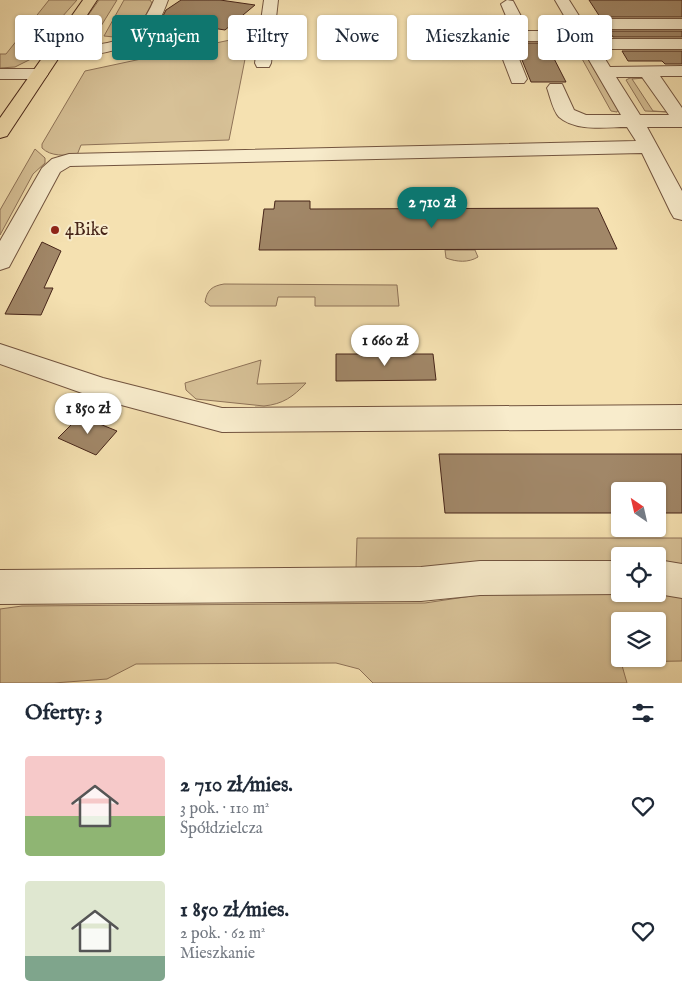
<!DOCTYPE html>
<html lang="pl">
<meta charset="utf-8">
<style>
body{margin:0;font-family:"IM FELL English",serif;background:#f2f2f3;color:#1f2937;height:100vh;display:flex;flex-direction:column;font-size:19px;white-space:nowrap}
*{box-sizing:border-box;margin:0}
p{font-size:16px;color:#747a83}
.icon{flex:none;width:28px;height:28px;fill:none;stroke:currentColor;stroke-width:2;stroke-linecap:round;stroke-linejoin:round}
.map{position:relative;height:683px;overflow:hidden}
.drawer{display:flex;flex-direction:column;background:#fff;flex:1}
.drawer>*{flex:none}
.top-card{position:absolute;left:15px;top:15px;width:652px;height:45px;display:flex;gap:10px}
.needle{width:32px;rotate:326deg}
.fabs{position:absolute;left:611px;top:482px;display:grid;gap:10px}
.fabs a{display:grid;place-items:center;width:55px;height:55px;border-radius:5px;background:#fff;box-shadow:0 1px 4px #0004;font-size:25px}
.price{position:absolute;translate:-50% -42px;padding:0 11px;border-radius:18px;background:#fff;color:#222;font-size:16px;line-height:32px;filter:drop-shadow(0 1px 2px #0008)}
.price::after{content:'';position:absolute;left:50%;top:30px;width:15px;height:11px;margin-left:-8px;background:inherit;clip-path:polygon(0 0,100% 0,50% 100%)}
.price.active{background:#0f766e;color:#fff}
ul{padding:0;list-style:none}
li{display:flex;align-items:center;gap:15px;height:125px;padding:0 25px}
li span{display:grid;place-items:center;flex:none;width:140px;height:100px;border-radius:5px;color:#555}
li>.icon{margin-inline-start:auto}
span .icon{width:60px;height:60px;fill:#fffc;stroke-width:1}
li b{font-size:21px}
h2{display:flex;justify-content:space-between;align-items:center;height:60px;padding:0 25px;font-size:21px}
.chip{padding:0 18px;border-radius:5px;background:#fff;box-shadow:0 1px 4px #0004;font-size:18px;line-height:45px}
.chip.active{background:#0f766e;color:#fff}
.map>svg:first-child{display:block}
.green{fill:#d7c197;stroke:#8f7358;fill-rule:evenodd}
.building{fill:#a18768;stroke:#472519}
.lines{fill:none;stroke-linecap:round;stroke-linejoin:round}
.minor-casing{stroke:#72543f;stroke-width:2}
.major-casing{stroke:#472519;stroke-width:2}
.minor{fill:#f8eccc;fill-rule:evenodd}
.major{fill:#f5e1b1;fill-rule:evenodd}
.poi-dot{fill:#8f2418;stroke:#f8eccc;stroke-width:2}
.labels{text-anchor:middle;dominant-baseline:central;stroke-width:4;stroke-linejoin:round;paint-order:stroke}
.poi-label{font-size:18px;fill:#472519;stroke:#f8eccc;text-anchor:start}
</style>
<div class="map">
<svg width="682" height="683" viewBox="0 0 682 683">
<rect width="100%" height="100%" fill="#f5e1b1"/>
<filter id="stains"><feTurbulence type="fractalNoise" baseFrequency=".004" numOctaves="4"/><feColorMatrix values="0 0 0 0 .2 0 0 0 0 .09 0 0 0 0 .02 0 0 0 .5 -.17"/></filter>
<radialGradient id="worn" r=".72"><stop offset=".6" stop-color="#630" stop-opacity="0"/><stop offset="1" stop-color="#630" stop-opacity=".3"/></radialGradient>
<g class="green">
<path d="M 49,0 L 77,0 L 46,35 L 31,59 L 15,67 L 0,68 L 0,54 L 6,54 Z"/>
<path d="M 99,0 L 117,0 L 90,44 L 77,41 L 74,35 Z"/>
<path d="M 124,0 L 150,0 L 152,3 L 139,28 L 114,37 L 104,36 Z"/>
<path d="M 249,39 L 229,140 L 81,145 L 77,155 C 65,155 51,157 42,148 L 42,144 L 85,71 L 230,40 Z"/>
<path d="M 571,39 L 578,42 L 618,110 L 617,112 L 611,111 Z"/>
<path d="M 630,78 L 645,78 L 632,79 L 653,111 L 669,112 L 645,111 L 626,80 Z"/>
<path d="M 35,149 L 45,158 L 45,163 L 33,174 L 0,235 L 0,210 Z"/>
<path d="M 445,250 L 475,250 L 478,257 C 468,263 457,262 446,258 Z"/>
<path d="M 224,284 L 397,285 L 399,306 L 315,306 L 315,297 L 278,297 L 276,306 L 210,306 L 205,302 C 207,290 212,286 224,284 Z"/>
<path d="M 261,360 L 257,384 L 306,383 C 293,397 283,404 264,406 L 196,399 L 186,390 L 185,383 Z"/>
<path d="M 357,538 L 682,538 L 682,568 L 658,566 L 658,556 L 620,556 L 620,566 L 356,568 Z"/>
<path d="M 658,590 L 673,593 L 682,598 L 682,661 L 621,662 L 627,683 L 373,683 L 359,669 L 336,663 L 136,664 L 107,679 L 54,683 L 0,683 L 0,609 L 22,606 L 425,603 L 505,591 L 658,594 ZM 620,621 L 658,621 L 658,659 L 620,659 Z"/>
</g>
<g class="building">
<path d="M 181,0 L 220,0 L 255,5 L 225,30 L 161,20 L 166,10 Z"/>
<path d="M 589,0 L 682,0 L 682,17 L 600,17 Z"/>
<path d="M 609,31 L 682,31 L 682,37 L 613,37 Z"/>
<path d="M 515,43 L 546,43 L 566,82 L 531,82 Z"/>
<path d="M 622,51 L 682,51 L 682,64 L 665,64 L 662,61 L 628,61 Z"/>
<path d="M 275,201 L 310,201 L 310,209 L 598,208 L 617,249 L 259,250 L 264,209 L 274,209 Z"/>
<path d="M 42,242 L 61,251 L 44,288 L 53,288 L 41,315 L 5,314 Z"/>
<path d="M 336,354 L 433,354 L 436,380 L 336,381 Z"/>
<path d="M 80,416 L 117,431 L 96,455 L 58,438 Z"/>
<path d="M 439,454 L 682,454 L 682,513 L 658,513 L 658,491 L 620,491 L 620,513 L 445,513 Z"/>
</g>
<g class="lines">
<defs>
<g id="minor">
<path d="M 154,0 L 168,0 C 162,17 155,31 140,41 C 127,50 57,65 47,51 C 60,32 126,70 154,0 Z"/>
<path d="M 264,0 L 278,0 L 271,63 L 269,67 L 257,67 L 255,63 Z"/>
<path d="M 507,0 L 513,1 L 525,24 L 517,31 L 573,31 L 555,0 L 569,0 L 581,19 L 682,19 L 682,29 L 587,29 L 593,39 L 682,39 L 682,49 L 599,49 L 610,67 L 682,66 L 682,76 L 660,76 L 682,108 L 682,127 L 647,127 L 682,191 L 682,220 L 674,218 L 671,213 L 642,153 L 70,166 L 60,172 L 9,267 L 0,270 L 0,241 L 42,168 L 52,159 L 69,154 L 636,141 L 627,127 C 606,127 576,132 559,117 C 553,111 550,96 547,88 L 550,84 L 562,84 L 574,110 L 586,115 L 621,115 L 578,41 L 512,41 L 527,79 L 524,83 L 512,83 L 494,36 L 509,23 L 501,4 ZM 616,77 L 642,77 L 669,115 L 640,115 Z"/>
<path d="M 0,69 L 39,69 L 45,70 L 48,74 L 45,78 L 39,79 L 0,79 Z"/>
<path d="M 0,344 L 103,378 L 222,408 L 682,405 L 682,429 L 222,432 L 99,399 L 0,364 Z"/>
<path d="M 658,560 L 682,564 L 682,598 L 658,594 Z"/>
<path d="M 480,561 L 620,561 L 620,594 L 623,594 L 480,595 L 421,601 L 0,604 L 0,570 L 421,567 Z"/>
</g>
<path id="major" d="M 83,0 L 97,0 L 7,136 L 0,138 L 0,118 Z"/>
</defs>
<use href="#minor" class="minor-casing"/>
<use href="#major" class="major-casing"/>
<use href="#minor" class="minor"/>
<use href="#major" class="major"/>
</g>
<circle class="poi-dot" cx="55" cy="230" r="5"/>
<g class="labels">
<g class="poi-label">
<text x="65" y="230">4Bike</text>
</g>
</g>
<rect width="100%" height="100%" filter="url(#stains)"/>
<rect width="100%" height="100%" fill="url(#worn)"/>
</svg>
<div class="fabs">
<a><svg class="needle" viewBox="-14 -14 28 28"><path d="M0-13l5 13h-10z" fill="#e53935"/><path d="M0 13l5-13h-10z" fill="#747a83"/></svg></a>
<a><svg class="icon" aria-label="locate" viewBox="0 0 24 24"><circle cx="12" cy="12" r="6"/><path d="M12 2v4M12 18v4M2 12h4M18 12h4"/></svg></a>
<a><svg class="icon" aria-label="layers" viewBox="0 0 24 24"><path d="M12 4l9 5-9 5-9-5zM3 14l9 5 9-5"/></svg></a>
</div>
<b class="price active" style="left:432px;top:229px">2 710 zł</b>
<b class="price" style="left:385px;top:367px">1 660 zł</b>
<b class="price" style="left:88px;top:435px">1 850 zł</b>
<div class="top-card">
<a class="chip">Kupno</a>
<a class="chip active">Wynajem</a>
<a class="chip">Filtry</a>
<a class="chip">Nowe</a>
<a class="chip">Mieszkanie</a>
<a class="chip">Dom</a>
</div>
</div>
<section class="drawer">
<h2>Oferty: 3<svg class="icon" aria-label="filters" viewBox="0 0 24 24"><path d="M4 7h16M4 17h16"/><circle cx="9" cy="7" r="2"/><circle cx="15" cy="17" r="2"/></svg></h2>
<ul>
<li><span style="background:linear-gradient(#f6c9c9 60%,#8fb573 0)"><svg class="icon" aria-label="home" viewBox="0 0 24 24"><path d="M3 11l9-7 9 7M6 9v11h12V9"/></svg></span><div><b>2 710 zł/mies.</b><p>3 pok. · 110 m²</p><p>Spółdzielcza</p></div><svg class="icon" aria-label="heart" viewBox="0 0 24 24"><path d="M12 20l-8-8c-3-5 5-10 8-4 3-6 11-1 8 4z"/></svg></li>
<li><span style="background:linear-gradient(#dfe7d0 75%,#7fa58c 0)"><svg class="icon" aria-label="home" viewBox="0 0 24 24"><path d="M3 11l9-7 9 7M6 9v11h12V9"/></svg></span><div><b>1 850 zł/mies.</b><p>2 pok. · 62 m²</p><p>Mieszkanie</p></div><svg class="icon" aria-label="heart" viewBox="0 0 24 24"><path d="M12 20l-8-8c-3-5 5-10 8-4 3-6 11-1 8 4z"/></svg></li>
</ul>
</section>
